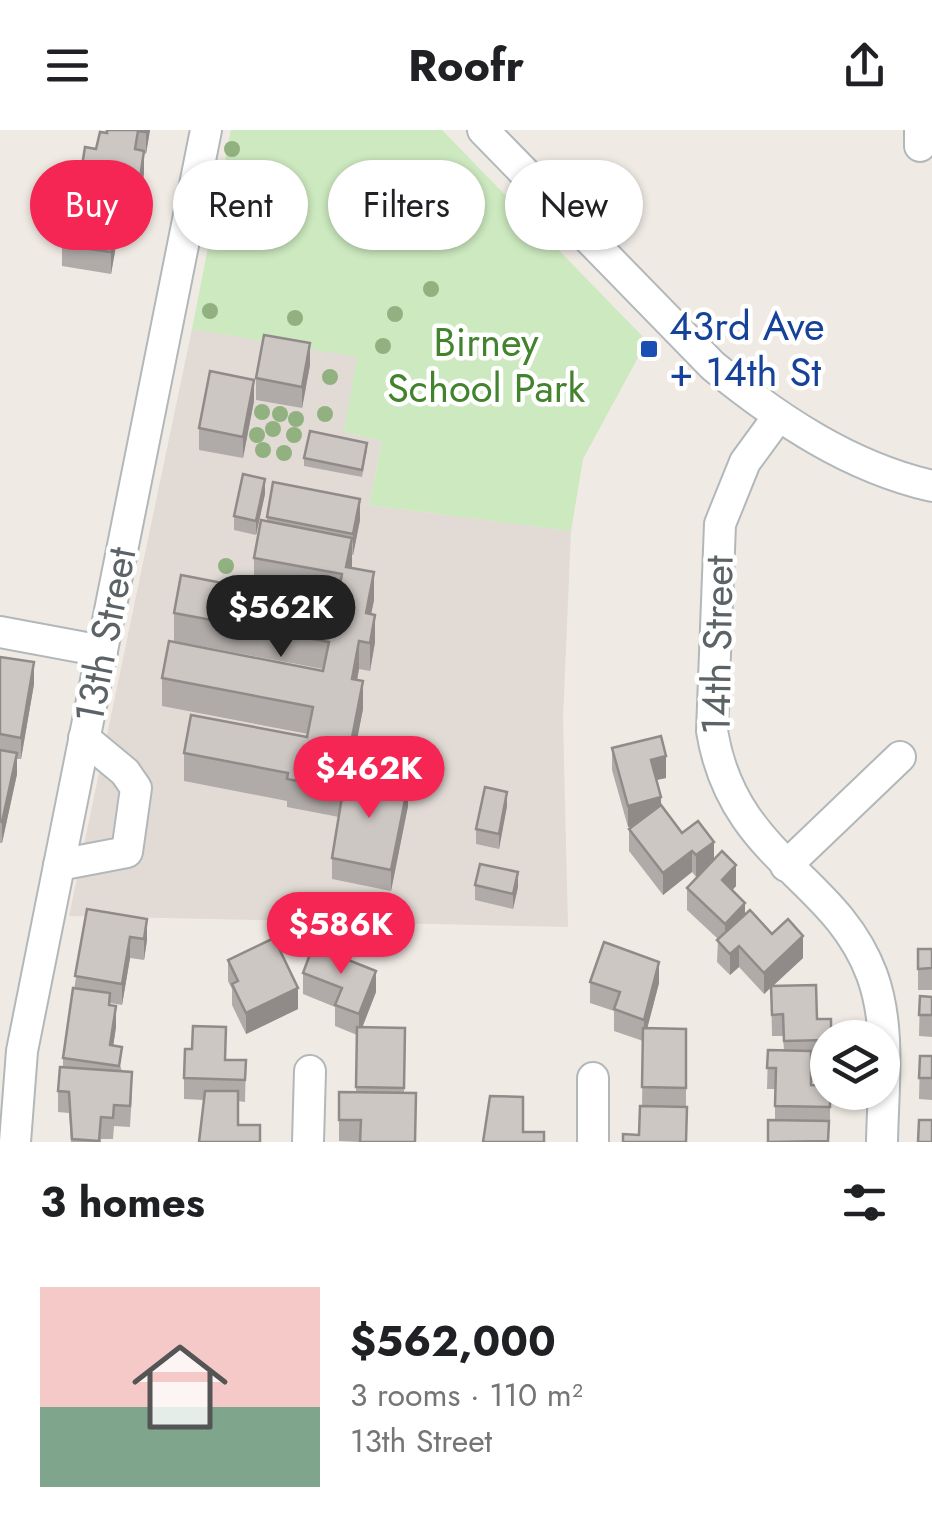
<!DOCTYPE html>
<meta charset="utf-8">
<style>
body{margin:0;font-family:Jost,sans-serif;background:#f2f2f2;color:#202124;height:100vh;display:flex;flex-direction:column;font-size:38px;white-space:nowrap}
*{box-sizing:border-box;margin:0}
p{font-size:32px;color:#757577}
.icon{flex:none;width:55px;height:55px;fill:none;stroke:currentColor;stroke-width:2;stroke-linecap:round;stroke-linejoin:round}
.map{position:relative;height:1012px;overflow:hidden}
.details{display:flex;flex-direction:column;background:#fff;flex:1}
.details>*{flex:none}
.banner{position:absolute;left:30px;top:30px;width:872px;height:90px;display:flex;gap:20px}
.controls{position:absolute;left:810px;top:890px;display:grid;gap:20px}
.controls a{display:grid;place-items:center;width:90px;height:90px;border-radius:50%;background:#fff;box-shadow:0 2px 8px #0004;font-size:50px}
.price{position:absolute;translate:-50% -85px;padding:0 22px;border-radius:35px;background:#f52554;color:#fff;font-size:32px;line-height:65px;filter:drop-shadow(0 2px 5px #0008)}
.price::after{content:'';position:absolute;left:50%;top:60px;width:30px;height:22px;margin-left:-15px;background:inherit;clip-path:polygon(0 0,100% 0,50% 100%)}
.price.current{background:#222;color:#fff}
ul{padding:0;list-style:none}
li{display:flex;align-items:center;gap:30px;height:250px;padding:0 40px}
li+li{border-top:2px solid #e0e0e0}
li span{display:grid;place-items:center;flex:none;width:280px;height:200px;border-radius:0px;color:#555}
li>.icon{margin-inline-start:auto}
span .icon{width:120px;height:120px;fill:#fffc;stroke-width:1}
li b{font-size:42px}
h2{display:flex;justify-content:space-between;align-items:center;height:120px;padding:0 40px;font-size:42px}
.pill{padding:0 35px;border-radius:45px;background:#fff;box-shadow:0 2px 8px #0004;font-size:35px;line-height:90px}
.pill.current{background:#f52554;color:#fff}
header{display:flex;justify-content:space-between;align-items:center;height:130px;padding:0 40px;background:#fff;font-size:45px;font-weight:700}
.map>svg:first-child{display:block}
.education{fill:#e2dbd5}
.green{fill:#cce9bf}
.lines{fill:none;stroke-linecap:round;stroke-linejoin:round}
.minor-casing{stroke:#b2b8ba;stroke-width:34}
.minor{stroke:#fff;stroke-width:30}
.tree{fill:#91b180}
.wall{fill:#b0aba8}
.shaded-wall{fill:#908b88}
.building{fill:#cdc7c3;stroke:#908b88;stroke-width:2.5}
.transit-dot{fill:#1a4fb4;stroke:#fff;stroke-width:4}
.labels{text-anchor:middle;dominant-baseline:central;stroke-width:9;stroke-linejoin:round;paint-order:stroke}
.transit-label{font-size:40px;fill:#164399;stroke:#fff;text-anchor:start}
.park-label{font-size:40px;fill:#44832e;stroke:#fff}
.street-label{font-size:40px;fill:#5c6366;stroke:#fff}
</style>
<header><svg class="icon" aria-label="menu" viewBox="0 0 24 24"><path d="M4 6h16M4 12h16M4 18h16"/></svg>Roofr<svg class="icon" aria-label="share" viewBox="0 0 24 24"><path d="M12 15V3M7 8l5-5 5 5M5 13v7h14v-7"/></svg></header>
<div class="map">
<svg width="932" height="1012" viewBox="0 0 932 1012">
<rect width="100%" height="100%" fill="#f0eae4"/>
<path class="education" d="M 192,199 L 358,227 L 344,302 L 382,311 L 369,375 L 571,401 L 563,588 L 568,797 L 69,786 Z"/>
<path class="green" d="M 231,0 L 442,0 L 647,211 L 583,329 L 571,401 L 369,375 L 382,311 L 344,302 L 357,227 L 192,199 Z"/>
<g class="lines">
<defs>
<g id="minor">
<path d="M 483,0 L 713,236 C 778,289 849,337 932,356"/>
<path d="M 920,16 L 920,0"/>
<path d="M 778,287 L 745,332 L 720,394 L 712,601 C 733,729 835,745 872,845 C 891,897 883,957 882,1012"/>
<path d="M 0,502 L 102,521"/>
<path d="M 59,735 L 127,722 L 136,658 L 125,642 L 84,608"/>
<path d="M 786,736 L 900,627"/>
<path d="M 593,948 L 593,1012"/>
<path d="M 15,1012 L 22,921 L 206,0"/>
<path d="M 308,1012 L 310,941"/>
</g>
</defs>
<use href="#minor" class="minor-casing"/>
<use href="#minor" class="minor"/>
</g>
<g class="tree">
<circle cx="232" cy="19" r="8"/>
<circle cx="221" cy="68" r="8"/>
<circle cx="431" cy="159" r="8"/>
<circle cx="210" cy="181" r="8"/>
<circle cx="395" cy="184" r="8"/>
<circle cx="295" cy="188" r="8"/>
<circle cx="383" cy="216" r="8"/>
<circle cx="330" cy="247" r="8"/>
<circle cx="262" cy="282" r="8"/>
<circle cx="280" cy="284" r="8"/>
<circle cx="325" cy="284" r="8"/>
<circle cx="296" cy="289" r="8"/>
<circle cx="273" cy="299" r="8"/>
<circle cx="257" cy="305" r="8"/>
<circle cx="294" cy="305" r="8"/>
<circle cx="263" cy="320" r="8"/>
<circle cx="284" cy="323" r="8"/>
<circle cx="226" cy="436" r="8"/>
</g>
<g class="wall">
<path d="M 107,0 L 150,0 L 146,24 L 144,23 L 144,43 L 140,69 L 137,69 L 137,79 L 130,113 L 117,110 L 111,144 L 62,136 L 62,115 L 74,93 L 82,54 L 82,36 L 96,19 Z"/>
<path d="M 310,235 L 302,278 L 256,270 L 256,248 Z"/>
<path d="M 254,271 L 243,328 L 199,320 L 199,298 Z"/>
<path d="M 367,320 L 362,347 L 304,336 L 304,328 Z"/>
<path d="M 265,364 L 256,405 L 234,400 L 234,386 Z"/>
<path d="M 267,387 L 360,390 L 353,425 L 352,425 L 351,438 L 374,470 L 371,484 L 375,512 L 370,541 L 359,539 L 357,550 L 363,579 L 350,643 L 408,676 L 391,761 L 332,749 L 332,728 L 339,687 L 287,677 L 287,671 L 184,651 L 184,623 L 307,607 L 308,604 L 162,576 L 162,548 L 323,541 L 323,539 L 174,511 L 174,483 L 336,475 L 337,471 L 254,455 L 254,428 L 267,391 Z"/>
<path d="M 0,527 L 34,554 L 21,629 L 17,629 L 17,644 L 2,713 L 0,713 Z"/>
<path d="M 612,618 L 666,648 L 657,650 L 661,676 L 682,703 L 714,730 L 736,756 L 732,760 L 745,784 L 803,828 L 773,856 L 817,889 L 828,908 L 828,932 L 811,932 L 811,955 L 830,962 L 830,999 L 829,999 L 828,1012 L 768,1012 L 775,990 L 775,959 L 767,959 L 768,920 L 784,921 L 783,906 L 772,906 L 771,857 L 764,864 L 739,837 L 730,845 L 717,832 L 718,809 L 687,780 L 687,758 L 702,743 L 696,747 L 692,742 L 663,765 L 629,721 L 629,699 L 633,696 L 628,697 L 612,640 Z"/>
<path d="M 507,676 L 499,719 L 476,714 L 476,699 Z"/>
<path d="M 475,755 L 518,757 L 513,779 L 475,770 Z"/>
<path d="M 87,779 L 147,810 L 144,830 L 130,828 L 122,875 L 110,873 L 116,897 L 113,916 L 122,941 L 132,963 L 130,997 L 114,996 L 113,1009 L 101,1009 L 101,1012 L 71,1012 L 69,983 L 58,982 L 58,961 L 63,938 L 63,928 Z"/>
<rect x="918" y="819" width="14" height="41"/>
<path d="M 228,830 L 298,879 L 246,904 L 232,875 L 232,859 L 228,851 Z"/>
<path d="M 303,843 L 376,862 L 362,897 L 405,898 L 404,963 L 360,1012 L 339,1011 L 339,962 L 356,962 L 357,905 L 335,896 L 335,877 L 303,864 Z"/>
<path d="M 590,852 L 659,853 L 647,898 L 686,899 L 686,977 L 639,1005 L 642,976 L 643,911 L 614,901 L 614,881 L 590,873 Z"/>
<path d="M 920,866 L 932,867 L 932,907 L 919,906 Z"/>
<path d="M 920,926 L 932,926 L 932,970 L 919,969 Z"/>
<path d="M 226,930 L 246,930 L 245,972 L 238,971 L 238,995 L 260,1012 L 204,970 L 184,969 L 184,948 Z"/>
</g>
<g class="shaded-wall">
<path d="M 146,0 L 150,0 L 146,24 Z"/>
<path d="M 144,21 L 144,43 L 140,69 L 140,48 Z"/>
<path d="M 137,58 L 137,79 L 130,113 L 130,92 Z"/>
<path d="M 117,89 L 117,110 L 111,144 L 111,122 Z"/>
<path d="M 310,213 L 310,235 L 302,278 L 302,257 Z"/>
<path d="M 254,250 L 254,271 L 243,328 L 243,307 Z"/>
<path d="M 265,349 L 265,364 L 256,405 L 256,391 Z"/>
<path d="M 360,369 L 360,390 L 353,425 L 353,404 Z"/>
<path d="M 352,408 L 352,436 L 346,465 L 346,437 Z"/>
<path d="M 374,442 L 374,470 L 366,510 L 366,483 Z"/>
<path d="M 375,485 L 375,512 L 370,541 L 370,513 Z"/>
<path d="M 359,511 L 359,539 L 352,577 L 352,549 Z"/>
<path d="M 34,532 L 34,554 L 21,629 L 21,608 Z"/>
<path d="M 363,551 L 363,579 L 342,687 L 342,659 Z"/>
<path d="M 17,623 L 17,644 L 2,713 L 2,692 Z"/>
<path d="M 666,626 L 666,648 L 651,651 L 651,630 Z"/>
<path d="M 408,655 L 408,676 L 391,761 L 391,740 Z"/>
<path d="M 507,662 L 507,676 L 499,719 L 499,704 Z"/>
<path d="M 661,667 L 661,688 L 628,697 L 628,676 Z"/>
<path d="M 714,712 L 714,733 L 696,747 L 696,725 Z"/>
<path d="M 692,721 L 692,742 L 663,765 L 663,743 Z"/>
<path d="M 736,735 L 736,756 L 722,772 L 722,750 Z"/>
<path d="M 518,742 L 518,757 L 513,779 L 513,764 Z"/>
<path d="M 745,773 L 745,794 L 725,816 L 725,794 Z"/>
<path d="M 147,789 L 147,810 L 144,830 L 144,809 Z"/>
<path d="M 803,806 L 803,828 L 764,864 L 764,843 Z"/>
<path d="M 130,807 L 130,828 L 122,875 L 122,854 Z"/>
<path d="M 739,816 L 739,837 L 730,845 L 730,824 Z"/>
<path d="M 659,832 L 659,853 L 644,911 L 644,890 Z"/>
<path d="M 376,841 L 376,862 L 359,906 L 359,884 Z"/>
<path d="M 298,858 L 298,879 L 246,904 L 246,883 Z"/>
<path d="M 116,876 L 116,897 L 110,937 L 110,915 Z"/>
</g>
<g class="building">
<path d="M 107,0 L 146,0 L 146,2 L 138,1 L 135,19 L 144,21 L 140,48 L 82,36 L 85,17 L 96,19 L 100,2 L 107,3 Z"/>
<path d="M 82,51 L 137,58 L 130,92 L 117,89 L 111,122 L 62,115 L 67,92 L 74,93 Z"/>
<path d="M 264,205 L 310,213 L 302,257 L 256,248 Z"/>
<path d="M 210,241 L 254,250 L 243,307 L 199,298 Z"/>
<path d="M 310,301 L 367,313 L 362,340 L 304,328 Z"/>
<path d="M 243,344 L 265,349 L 256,391 L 234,386 Z"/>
<path d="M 273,352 L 360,369 L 353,404 L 267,387 Z"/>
<path d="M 261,390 L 352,408 L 346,437 L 374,442 L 366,483 L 375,485 L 370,513 L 359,511 L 352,549 L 363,551 L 342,659 L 287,649 L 288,643 L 184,623 L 191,585 L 307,607 L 313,577 L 162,548 L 169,511 L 323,541 L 329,512 L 174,483 L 181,445 L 336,475 L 342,444 L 254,428 Z"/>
<path d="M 0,527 L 34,532 L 21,608 L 0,604 Z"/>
<path d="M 661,606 L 666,626 L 651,630 L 661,667 L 628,676 L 612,618 Z"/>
<path d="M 0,620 L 17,623 L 2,692 L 0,691 Z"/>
<path d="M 346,642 L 408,655 L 391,740 L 332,728 Z"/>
<path d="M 485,657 L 507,662 L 499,704 L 476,699 Z"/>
<path d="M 661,675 L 682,703 L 698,691 L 714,712 L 696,725 L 692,721 L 663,743 L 629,699 Z"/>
<path d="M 722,721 L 736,735 L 722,750 L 745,773 L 725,794 L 687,758 Z"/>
<path d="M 480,734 L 518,742 L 513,764 L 475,755 Z"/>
<path d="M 87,779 L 147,789 L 144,809 L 130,807 L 122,854 L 75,846 Z"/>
<path d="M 750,780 L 772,804 L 788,789 L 803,806 L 764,843 L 739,816 L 730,824 L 717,810 Z"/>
<path d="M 274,808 L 298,858 L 246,883 L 232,854 L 238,851 L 228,830 Z"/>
<path d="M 604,812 L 659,832 L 644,890 L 614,879 L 620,862 L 590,852 Z"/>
<path d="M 313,816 L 376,841 L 359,884 L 335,875 L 342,858 L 303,843 Z"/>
<path d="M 918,819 L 932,819 L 932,838 L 918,839 Z"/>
<path d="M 816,855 L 817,889 L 831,889 L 831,908 L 828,908 L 828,910 L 784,911 L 783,884 L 772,885 L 771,856 Z"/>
<path d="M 73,858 L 110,863 L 109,875 L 116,876 L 110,915 L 122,917 L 119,936 L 63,928 Z"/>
<path d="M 920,866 L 932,867 L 932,885 L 919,885 Z"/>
<path d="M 193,896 L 226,897 L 225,930 L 246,930 L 245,950 L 184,948 L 185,919 L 192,919 Z"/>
<path d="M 357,897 L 405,898 L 404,958 L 356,957 Z"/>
<path d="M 643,898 L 686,899 L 686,958 L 642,957 Z"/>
<path d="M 768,920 L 811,921 L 811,955 L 828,956 L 828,962 L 830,962 L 830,977 L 775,976 L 776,938 L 767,938 Z"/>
<path d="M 920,926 L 932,926 L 932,948 L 919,948 Z"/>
<path d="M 60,937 L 132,942 L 130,976 L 114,975 L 113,988 L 101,987 L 99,1011 L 72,1009 L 69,962 L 58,961 Z"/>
<path d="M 205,961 L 238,961 L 238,995 L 260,995 L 260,1012 L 199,1012 Z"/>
<path d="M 339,962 L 416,963 L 415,1012 L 360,1012 L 361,990 L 339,990 Z"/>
<path d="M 490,966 L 523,967 L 523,1002 L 544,1002 L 544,1012 L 483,1012 Z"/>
<path d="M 640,976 L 687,977 L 686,1012 L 623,1012 L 623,1004 L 639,1005 Z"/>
<path d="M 768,990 L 829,991 L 828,1011 L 768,1012 Z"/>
<path d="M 919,990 L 932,990 L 932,1012 L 918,1012 Z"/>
</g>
<rect class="transit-dot" x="639" y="209" width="20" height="20" rx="5"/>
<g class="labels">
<g class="transit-label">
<text x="669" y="196">43rd Ave<tspan x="669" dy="46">+ 14th St</tspan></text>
</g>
<g class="park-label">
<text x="486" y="212">Birney<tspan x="486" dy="46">School Park</tspan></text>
</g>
<g class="street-label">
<text transform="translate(105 505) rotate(-79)">13th Street</text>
<text transform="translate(717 515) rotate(-89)">14th Street</text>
</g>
</g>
</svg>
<div class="controls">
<a><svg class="icon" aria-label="layers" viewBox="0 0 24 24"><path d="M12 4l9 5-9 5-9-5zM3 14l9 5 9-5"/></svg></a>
</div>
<b class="price current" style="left:281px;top:530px">$562K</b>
<b class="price" style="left:369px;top:691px">$462K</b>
<b class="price" style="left:341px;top:847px">$586K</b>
<div class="banner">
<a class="pill current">Buy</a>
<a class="pill">Rent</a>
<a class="pill">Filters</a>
<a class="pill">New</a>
</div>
</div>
<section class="details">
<h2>3 homes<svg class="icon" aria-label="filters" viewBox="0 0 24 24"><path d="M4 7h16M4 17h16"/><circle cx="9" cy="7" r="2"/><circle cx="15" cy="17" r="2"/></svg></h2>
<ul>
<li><span style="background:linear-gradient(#f6c9c9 60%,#7fa58c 0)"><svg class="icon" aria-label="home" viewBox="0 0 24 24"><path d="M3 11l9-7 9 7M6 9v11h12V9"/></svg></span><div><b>$562,000</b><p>3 rooms · 110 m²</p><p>13th Street</p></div></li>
</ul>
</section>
